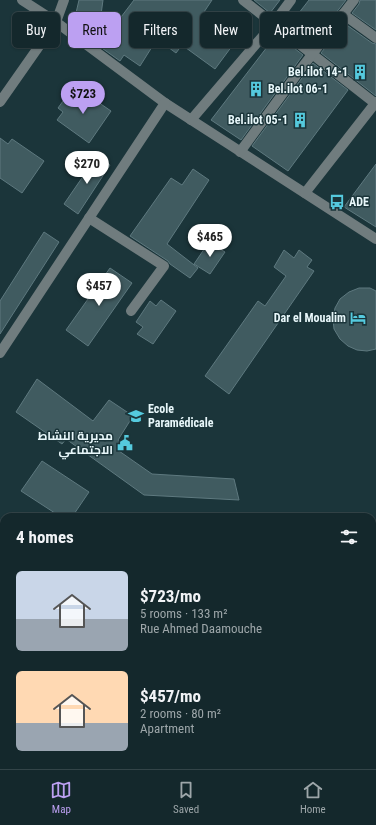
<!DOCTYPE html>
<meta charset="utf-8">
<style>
body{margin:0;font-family:"Roboto Condensed",Cairo,sans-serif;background:#213438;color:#f1f3f6;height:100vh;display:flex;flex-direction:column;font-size:15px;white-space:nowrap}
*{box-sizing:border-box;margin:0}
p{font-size:13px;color:#9da6a9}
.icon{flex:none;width:22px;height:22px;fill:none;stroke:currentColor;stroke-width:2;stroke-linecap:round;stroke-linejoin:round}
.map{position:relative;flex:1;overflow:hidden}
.side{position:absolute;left:0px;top:513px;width:376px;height:256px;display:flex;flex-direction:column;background:#14282c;border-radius:12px 12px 0 0;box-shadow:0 1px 3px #0004,0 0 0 1px #334448}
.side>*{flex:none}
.banner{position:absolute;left:12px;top:12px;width:352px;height:36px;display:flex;gap:8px}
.price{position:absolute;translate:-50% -34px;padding:0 9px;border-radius:14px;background:#fff;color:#222;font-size:13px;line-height:26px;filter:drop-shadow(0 1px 2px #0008)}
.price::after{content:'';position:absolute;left:50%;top:24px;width:12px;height:9px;margin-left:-6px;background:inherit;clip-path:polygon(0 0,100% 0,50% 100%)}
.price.selected{background:#bca0f2;color:#111}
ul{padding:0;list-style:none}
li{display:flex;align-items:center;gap:12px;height:100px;padding:0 16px}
li span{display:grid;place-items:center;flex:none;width:112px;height:80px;border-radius:6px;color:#555}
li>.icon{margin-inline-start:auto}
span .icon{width:48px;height:48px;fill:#fffc;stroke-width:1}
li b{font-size:17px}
h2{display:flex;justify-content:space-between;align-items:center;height:48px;padding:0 16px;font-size:17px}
.pill{padding:0 14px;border-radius:6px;background:#14282c;box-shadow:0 1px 3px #0004,0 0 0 1px #334448;font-size:14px;line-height:36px}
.pill.selected{background:#bca0f2;color:#111}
.tab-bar{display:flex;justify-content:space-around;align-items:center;height:56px;border-top:1px solid #334448;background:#14282c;font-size:11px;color:#9da6a9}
.tab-bar a{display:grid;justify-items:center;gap:2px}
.tab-bar .selected{color:#bca0f2}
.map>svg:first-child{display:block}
.building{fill:#405b60;stroke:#5e797f}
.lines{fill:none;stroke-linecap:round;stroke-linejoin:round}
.minor{stroke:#707c7e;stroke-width:10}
.labels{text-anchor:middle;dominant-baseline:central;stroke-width:3;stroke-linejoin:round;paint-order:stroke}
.poi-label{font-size:12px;font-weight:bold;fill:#e8f7fa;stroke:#1b353a;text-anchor:end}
</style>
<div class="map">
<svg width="376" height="769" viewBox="0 0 376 769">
<rect width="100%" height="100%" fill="#1b353a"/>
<g class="building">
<path d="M 79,0 L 103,0 L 97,44 L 71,25 L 76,13 Z"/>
<path d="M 134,0 L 212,0 L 200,18 L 235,42 L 215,69 L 182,45 L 176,53 L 157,39 L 140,66 L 124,55 L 120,61 L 99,46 Z"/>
<path d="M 254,0 L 280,0 L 270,13 Z"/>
<path d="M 309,0 L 346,0 L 311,45 L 288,27 Z"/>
<path d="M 360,0 L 376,0 L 376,30 L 352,13 L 359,4 Z"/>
<path d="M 344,23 L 372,43 L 376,44 L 376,96 L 321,53 Z"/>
<path d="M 280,37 L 303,55 L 241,140 L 211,120 L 274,38 L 277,41 Z"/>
<path d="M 313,63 L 348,90 L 288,171 L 252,146 Z"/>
<path d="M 79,89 L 111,111 L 89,143 L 57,120 L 63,112 L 58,108 L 71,90 L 76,93 Z"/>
<path d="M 0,138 L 8,144 L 12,139 L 44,161 L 22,193 L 0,178 Z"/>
<path d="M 97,156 L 110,165 L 78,214 L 64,204 Z"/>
<path d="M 376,164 L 376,227 L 344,207 Z"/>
<path d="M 193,169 L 209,180 L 167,244 L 198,268 L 190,278 L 170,264 L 168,261 L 130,236 L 171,178 L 182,185 Z"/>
<path d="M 44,232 L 59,242 L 0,334 L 0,301 Z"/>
<path d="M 209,242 L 225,252 L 210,274 L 194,264 Z"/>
<path d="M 284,250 L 294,258 L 299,250 L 312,260 L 307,267 L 314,271 L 229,394 L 205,376 L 258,301 L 265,306 L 286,276 L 274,267 Z"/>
<path d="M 110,268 L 132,283 L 88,346 L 66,330 Z"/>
<path d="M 359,288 L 370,288 L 376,291 L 376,349 L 367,351 L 357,350 L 348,346 L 340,339 L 334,329 L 333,319 L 335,308 L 340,299 L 349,292 Z"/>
<path d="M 161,300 L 176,311 L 153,344 L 137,334 L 143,327 L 136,322 L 150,301 L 156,306 Z"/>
<path d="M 37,379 L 93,421 L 109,400 L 133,416 L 118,440 L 121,445 L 119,451 L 152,474 L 234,479 L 239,500 L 144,495 L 66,439 L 62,444 L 16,412 Z"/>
<path d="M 42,461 L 89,492 L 72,517 L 61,517 L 21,491 Z"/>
</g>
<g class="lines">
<g class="minor">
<path d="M 22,0 L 56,22 L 165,103 L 376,239"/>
<path d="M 243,0 L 376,104"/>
<path d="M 343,14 L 376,38"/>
<path d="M 0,102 L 56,22 L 64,0"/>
<path d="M 191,120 L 274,23 L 291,0"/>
<path d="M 240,152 L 300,70 L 354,0"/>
<path d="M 305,193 L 376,102"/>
<path d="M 89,218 L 164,266 L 131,311"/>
<path d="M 0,353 L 165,103"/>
<path d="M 0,657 L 4,660"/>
<path d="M 0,685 L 4,680"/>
<path d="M 252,765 L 258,769"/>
</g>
</g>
<defs>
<symbol id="building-bare" viewBox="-9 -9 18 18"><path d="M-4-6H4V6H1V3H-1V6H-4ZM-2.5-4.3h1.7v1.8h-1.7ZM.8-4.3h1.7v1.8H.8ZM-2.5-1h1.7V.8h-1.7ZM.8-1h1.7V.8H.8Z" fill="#55cade" stroke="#1b353a" stroke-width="2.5" paint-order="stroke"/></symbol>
<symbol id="bus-bare" viewBox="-9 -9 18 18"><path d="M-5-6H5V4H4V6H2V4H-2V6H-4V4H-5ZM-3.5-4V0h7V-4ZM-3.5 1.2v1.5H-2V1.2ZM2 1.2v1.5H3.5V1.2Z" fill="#55cade" stroke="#1b353a" stroke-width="2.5" paint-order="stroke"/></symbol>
<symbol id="hotel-bare" viewBox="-9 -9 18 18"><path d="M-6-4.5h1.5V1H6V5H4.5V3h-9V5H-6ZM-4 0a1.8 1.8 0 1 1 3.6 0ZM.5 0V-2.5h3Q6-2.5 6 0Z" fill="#55cade" stroke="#1b353a" stroke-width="2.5" paint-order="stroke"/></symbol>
<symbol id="university-bare" viewBox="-9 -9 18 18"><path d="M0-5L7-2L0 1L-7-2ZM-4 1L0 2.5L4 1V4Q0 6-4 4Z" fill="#55cade" stroke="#1b353a" stroke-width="2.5" paint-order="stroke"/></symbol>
<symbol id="civic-bare" viewBox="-9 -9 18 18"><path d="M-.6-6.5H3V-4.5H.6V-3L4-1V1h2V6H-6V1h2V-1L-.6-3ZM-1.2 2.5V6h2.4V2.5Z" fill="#55cade" stroke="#1b353a" stroke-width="2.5" paint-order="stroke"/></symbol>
</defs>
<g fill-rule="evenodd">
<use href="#building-bare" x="349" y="61" width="22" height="22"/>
<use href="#building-bare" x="245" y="78" width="22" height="22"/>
<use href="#building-bare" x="289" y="109" width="22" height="22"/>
<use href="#bus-bare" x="326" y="191" width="22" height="22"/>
<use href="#hotel-bare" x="347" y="307" width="22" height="22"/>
<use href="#university-bare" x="125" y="405" width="22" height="22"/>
<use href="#civic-bare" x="114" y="432" width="22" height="22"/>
</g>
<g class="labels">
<g class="poi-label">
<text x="348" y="72">Bel.ilot 14-1</text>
<text x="268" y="89" text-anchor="start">Bel.ilot 06-1</text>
<text x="288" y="120">Bel.ilot 05-1</text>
<text x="349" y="202" text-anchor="start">ADE</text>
<text x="346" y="318">Dar el Moualim</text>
<text x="148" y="409" text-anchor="start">Ecole<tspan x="148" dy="14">Paramédicale</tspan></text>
<text x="113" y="436">مديرية النشاط<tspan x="113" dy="14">الاجتماعي</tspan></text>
</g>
</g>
</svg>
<b class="price selected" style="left:83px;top:115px">$723</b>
<b class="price" style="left:87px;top:185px">$270</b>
<b class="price" style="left:210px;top:258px">$465</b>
<b class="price" style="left:99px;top:307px">$457</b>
<div class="banner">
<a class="pill">Buy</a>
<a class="pill selected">Rent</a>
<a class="pill">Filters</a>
<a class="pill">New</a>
<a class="pill">Apartment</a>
</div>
<section class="side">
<h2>4 homes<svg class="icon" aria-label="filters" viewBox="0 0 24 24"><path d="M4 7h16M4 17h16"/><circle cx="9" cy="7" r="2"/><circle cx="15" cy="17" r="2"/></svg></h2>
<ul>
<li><span style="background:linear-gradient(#c9d6e8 60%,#9aa5b1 0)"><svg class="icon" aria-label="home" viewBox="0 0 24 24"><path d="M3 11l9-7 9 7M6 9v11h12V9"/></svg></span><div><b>$723/mo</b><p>5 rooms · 133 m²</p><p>Rue Ahmed Daamouche</p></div></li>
<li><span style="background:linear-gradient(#ffd9b3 65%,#9aa5b1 0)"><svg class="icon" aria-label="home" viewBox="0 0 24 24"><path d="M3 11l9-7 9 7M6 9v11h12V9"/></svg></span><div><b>$457/mo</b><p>2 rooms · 80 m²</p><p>Apartment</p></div></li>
</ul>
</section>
</div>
<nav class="tab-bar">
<a class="selected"><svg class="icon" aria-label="map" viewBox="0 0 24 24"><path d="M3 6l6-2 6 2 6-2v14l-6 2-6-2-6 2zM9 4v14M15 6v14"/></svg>Map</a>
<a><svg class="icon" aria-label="saved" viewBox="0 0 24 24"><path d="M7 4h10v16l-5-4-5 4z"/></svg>Saved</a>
<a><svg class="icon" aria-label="home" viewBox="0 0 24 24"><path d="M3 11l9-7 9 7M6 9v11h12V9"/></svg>Home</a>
</nav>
